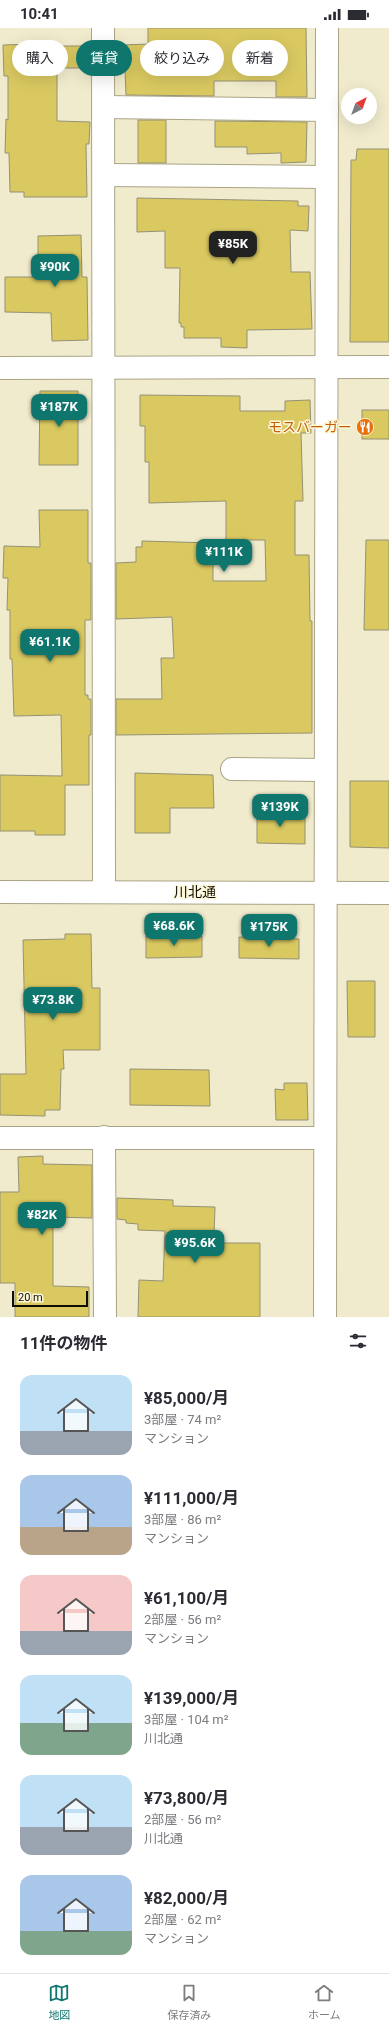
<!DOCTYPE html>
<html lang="ja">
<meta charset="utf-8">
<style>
body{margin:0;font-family:Roboto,"Noto Sans JP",sans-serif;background:#f2f2f3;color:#2b2b33;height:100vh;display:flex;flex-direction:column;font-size:15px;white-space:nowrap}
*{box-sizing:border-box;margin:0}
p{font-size:13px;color:#7c7c81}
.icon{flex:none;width:22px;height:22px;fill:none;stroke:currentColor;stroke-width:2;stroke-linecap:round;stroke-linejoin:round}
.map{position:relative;height:1289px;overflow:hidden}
.side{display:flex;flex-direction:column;background:#fff;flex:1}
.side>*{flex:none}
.guide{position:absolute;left:12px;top:12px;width:365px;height:36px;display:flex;gap:8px}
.needle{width:26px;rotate:41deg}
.fabs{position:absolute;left:341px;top:60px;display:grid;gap:8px}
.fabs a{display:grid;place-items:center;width:36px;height:36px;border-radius:50%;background:#fff;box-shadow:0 4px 16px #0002;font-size:20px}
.scale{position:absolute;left:12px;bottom:10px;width:76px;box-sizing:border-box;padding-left:4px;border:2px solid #0f0d04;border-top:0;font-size:11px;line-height:14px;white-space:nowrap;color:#0f0d04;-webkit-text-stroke:3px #fdf8d9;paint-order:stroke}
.price{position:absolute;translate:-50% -34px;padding:0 9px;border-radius:8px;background:#0f766e;color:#fff;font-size:13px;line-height:26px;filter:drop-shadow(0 1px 2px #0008)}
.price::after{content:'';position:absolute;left:50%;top:24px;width:12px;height:9px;margin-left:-6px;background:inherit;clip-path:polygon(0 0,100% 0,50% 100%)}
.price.selected{background:#222;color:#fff}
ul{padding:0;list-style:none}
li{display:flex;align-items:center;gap:12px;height:100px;padding:0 20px}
li span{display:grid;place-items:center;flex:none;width:112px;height:80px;border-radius:12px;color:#555}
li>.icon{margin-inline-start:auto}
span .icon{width:48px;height:48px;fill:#fffc;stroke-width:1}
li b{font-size:17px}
h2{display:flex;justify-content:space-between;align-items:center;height:48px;padding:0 20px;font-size:17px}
.tag{padding:0 14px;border-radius:18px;background:#fff;box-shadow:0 4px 16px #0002;font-size:14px;line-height:36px}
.tag.selected{background:#0f766e;color:#fff}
.status{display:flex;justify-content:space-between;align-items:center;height:28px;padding:0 20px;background:#fff;direction:ltr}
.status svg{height:11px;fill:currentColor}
.tabs{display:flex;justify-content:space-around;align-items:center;height:56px;border-top:1px solid #e1e1e2;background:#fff;font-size:11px;color:#7c7c81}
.tabs a{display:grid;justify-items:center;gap:2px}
.tabs .selected{color:#0f766e}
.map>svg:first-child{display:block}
.building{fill:#dac961;stroke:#959174}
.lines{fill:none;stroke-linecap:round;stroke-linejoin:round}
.minor-casing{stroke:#a9a486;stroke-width:24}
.minor{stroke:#fff;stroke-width:22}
.labels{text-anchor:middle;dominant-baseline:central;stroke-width:3;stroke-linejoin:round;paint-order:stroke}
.food-label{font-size:14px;fill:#c56008;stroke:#fdf8d9;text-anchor:end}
.street-label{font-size:14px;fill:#0f0d04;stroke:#fdf8d9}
</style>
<div class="status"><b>10:41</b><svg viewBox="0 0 49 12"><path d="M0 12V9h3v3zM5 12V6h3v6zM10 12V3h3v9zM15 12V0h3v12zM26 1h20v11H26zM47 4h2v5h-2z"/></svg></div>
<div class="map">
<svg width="389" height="1289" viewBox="0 0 389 1289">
<rect width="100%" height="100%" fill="#f0ebcc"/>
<g class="building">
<path d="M 148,0 L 306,0 L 307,69 L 276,69 L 276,53 L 214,53 L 214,68 L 126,67 L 124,17 L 148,16 Z"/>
<path d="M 35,16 L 35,18 L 81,18 L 82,40 L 57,40 L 57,93 L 90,94 L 89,116 L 86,116 L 87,169 L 24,169 L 24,164 L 10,164 L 9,125 L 5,125 L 6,91 L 8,92 L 8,48 L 4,48 L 3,17 Z"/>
<rect x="138" y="92" width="28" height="43"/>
<path d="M 215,93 L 307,94 L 306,134 L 281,135 L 281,125 L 247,126 L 247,119 L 215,119 Z"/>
<path d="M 357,121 L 389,121 L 389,314 L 350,314 L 351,132 L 356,132 Z"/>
<path d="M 137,170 L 298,173 L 298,178 L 309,178 L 308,203 L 290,202 L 291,244 L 310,244 L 312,301 L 247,302 L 247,320 L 221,319 L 221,310 L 184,310 L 184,299 L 181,299 L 181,295 L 179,295 L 180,240 L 165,240 L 165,203 L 137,204 Z"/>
<path d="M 81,207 L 82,249 L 87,249 L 88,312 L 52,313 L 51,285 L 5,284 L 5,249 L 38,249 L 38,208 Z"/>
<path d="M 40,363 L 78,363 L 78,437 L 39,437 Z"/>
<path d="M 140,367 L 240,368 L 240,383 L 285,383 L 285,373 L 310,372 L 311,405 L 301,405 L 303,473 L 295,473 L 295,527 L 309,527 L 310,593 L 312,593 L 312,705 L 116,707 L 116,671 L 162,671 L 161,630 L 174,630 L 172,589 L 116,591 L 116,535 L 136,534 L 136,519 L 142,519 L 142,513 L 213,515 L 213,553 L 266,553 L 265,512 L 226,512 L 226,473 L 149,475 L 149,434 L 145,434 L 145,398 L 140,398 Z"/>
<rect x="362" y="382" width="27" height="29"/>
<path d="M 39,482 L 88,482 L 88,535 L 91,535 L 91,592 L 85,592 L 85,667 L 88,667 L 88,671 L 91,671 L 91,707 L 89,707 L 89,757 L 65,757 L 65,807 L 35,807 L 35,803 L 0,803 L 0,747 L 62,748 L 61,687 L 14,688 L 12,631 L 10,631 L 10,582 L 7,582 L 8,550 L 3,550 L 4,518 L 40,519 Z"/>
<path d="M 366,512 L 389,512 L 389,602 L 364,602 Z"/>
<path d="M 135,745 L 213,747 L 214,780 L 170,780 L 170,805 L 135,805 Z"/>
<path d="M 350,753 L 389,753 L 389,820 L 350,819 Z"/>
<path d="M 257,783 L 294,784 L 294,788 L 305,788 L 305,816 L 257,815 Z"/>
<path d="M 65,906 L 91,906 L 92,960 L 100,960 L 100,1022 L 63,1022 L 64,1041 L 61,1041 L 60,1082 L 45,1082 L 45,1088 L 0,1087 L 0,1046 L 26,1046 L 23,912 L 65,911 Z"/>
<path d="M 146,908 L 202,908 L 202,929 L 146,930 Z"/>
<path d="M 239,909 L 299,911 L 299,931 L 239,930 Z"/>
<path d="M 347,953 L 375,953 L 375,1009 L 348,1009 Z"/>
<path d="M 130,1041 L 209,1042 L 210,1078 L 130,1077 Z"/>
<path d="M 284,1055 L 307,1055 L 308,1092 L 276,1092 L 275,1061 L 284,1062 Z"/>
<path d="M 43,1128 L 43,1136 L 92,1137 L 92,1190 L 53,1189 L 53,1258 L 89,1259 L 89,1289 L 15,1289 L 15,1255 L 0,1255 L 0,1164 L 19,1164 L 18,1129 Z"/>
<path d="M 117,1170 L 173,1172 L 173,1178 L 215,1179 L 214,1207 L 217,1207 L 217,1215 L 260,1215 L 260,1289 L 138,1289 L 139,1252 L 163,1253 L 165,1203 L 138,1202 L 138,1196 L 126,1195 L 126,1192 L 117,1191 Z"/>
</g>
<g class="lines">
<defs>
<g id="minor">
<path d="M 103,0 L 104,864"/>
<path d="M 104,79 L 327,82"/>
<path d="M 104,147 L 326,149"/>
<path d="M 0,340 L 389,339"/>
<path d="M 232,741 L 325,742"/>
<path d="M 0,864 L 389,865"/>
<path d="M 104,1109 L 105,1289"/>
<path d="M 0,1110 L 324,1110"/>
<path d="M 325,1289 L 327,0"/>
</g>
</defs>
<use href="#minor" class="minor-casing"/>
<use href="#minor" class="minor"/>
</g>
<defs>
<symbol id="restaurant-disc" viewBox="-11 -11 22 22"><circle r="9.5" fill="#e8710a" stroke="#fdf8d9"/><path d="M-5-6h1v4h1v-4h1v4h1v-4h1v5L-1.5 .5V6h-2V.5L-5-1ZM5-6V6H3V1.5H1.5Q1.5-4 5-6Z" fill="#fff"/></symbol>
</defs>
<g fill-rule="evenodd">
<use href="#restaurant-disc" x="355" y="389" width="20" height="20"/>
</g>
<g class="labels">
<g class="food-label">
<text x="352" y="399">モスバーガー</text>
</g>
<g class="street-label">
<text x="195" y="864">川北通</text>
</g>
</g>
</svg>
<div class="fabs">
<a><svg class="needle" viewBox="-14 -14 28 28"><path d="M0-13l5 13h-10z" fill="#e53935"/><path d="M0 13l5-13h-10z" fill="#7c7c81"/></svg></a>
</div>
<div class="scale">20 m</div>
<b class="price selected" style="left:233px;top:237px">¥85K</b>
<b class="price" style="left:55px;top:260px">¥90K</b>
<b class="price" style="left:59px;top:400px">¥187K</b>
<b class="price" style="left:224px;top:545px">¥111K</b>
<b class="price" style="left:50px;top:635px">¥61.1K</b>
<b class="price" style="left:280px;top:800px">¥139K</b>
<b class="price" style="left:174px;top:919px">¥68.6K</b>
<b class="price" style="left:269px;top:920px">¥175K</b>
<b class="price" style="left:53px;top:993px">¥73.8K</b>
<b class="price" style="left:42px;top:1208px">¥82K</b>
<b class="price" style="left:195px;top:1236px">¥95.6K</b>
<div class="guide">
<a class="tag">購入</a>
<a class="tag selected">賃貸</a>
<a class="tag">絞り込み</a>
<a class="tag">新着</a>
</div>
</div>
<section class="side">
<h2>11件の物件<svg class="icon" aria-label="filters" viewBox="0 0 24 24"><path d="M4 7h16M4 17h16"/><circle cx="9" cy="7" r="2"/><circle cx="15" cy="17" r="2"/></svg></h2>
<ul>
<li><span style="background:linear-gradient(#bfe0f5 70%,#9aa5b1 0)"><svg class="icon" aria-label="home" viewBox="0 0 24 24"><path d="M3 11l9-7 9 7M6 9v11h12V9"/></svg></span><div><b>¥85,000/月</b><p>3部屋 · 74 m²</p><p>マンション</p></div></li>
<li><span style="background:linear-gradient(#a9c7e8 65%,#b9a48a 0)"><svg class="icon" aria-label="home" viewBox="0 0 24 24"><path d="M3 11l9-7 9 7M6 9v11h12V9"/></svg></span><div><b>¥111,000/月</b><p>3部屋 · 86 m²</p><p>マンション</p></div></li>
<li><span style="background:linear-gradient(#f6c9c9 70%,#9aa5b1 0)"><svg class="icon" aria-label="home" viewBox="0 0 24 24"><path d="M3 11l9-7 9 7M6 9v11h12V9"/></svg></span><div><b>¥61,100/月</b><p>2部屋 · 56 m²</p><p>マンション</p></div></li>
<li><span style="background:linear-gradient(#bfe0f5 60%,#7fa58c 0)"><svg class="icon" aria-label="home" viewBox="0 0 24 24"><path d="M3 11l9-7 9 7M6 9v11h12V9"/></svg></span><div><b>¥139,000/月</b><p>3部屋 · 104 m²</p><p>川北通</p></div></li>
<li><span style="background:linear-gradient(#bfe0f5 65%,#9aa5b1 0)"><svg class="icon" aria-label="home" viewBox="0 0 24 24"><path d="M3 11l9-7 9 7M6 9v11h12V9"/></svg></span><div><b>¥73,800/月</b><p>2部屋 · 56 m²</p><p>川北通</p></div></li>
<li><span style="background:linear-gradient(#a9c7e8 70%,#7fa58c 0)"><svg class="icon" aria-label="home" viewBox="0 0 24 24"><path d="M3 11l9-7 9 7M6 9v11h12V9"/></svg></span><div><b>¥82,000/月</b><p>2部屋 · 62 m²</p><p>マンション</p></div></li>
</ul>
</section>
<nav class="tabs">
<a class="selected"><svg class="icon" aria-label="map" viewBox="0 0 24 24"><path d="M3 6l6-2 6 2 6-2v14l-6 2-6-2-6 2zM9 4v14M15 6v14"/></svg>地図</a>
<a><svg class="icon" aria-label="saved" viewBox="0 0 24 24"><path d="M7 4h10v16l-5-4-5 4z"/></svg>保存済み</a>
<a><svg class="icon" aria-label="home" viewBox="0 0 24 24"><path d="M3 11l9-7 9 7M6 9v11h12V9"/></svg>ホーム</a>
</nav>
